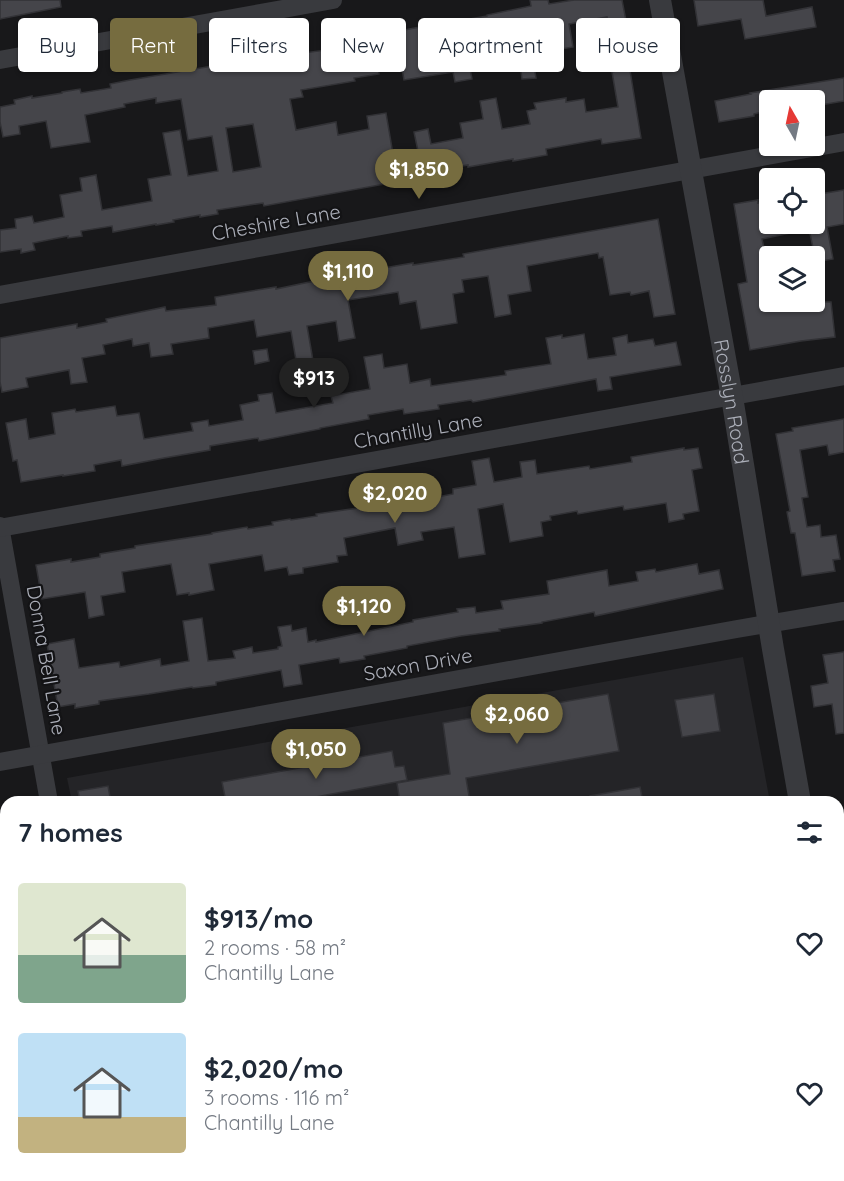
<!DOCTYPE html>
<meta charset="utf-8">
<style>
body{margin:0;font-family:Quicksand,sans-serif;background:#f2f2f3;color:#1f2937;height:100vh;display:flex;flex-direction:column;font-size:22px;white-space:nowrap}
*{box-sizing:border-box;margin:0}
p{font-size:20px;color:#747a83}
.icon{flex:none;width:33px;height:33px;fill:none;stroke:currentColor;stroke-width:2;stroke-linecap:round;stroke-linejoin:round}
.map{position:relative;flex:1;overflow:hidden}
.panel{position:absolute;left:0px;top:796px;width:844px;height:386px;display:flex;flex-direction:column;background:#fff;border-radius:18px 18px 0 0;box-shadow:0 2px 4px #0004}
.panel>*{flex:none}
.hud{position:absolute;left:18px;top:18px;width:808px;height:54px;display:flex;gap:12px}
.needle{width:39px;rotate:351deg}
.buttons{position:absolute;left:759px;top:90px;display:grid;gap:12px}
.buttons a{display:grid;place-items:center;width:66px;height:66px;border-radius:6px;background:#fff;box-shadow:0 2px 4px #0004;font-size:30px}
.price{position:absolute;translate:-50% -51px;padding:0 14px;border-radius:21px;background:#766c3f;color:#fff;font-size:20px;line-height:39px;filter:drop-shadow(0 2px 3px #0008)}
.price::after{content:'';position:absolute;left:50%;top:36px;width:18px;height:14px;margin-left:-9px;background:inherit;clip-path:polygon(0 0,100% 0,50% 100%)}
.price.current{background:#222;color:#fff}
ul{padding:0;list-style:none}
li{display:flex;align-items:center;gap:18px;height:150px;padding:0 18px}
li span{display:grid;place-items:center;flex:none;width:168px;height:120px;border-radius:6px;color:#555}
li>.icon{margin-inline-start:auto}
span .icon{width:72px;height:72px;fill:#fffc;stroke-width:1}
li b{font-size:26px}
h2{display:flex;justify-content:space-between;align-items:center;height:72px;padding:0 18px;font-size:26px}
.pill{padding:0 21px;border-radius:6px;background:#fff;box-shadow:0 2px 4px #0004;font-size:21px;line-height:54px}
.pill.current{background:#766c3f;color:#fff}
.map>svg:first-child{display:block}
.built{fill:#242427}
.building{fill:#45454a;stroke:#323236;stroke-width:1.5;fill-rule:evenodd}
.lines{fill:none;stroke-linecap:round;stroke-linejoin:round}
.minor{stroke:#393a3e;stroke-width:18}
.tertiary{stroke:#393a3e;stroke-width:22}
.labels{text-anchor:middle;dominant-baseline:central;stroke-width:4.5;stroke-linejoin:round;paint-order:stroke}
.street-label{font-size:20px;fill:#abaeb8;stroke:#131315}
</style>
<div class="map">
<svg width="844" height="1181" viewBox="0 0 844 1181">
<rect width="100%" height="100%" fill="#18181a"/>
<path class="built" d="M 743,657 L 770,802 L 72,802 L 67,778 Z"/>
<g class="building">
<path d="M 0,0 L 60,0 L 61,7 L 0,19 Z"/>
<path d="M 530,0 L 548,0 L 549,4 L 574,0 L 622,0 L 633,57 L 628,58 L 641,138 L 602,144 L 601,139 L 546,149 L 547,155 L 513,161 L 513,159 L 468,167 L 468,165 L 417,174 L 418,178 L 264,206 L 263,203 L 217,210 L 218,214 L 200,217 L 200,215 L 173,220 L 174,222 L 156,225 L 156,224 L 113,232 L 112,226 L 81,231 L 82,236 L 68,238 L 68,236 L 33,243 L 35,250 L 21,253 L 21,249 L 0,252 L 0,230 L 16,228 L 15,219 L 32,216 L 34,223 L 64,217 L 60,195 L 82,191 L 80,178 L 96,175 L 102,210 L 152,201 L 148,179 L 171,175 L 163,133 L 180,130 L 188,176 L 218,171 L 212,136 L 188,140 L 181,99 L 156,103 L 156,98 L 124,104 L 125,107 L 85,115 L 90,142 L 51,148 L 46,121 L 19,126 L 20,134 L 3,137 L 0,122 L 0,107 L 15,104 L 14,100 L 32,96 L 32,98 L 62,93 L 62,92 L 80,89 L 81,93 L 111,88 L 110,84 L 130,80 L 219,65 L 218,59 L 238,55 L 238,60 L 247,58 L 248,60 L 304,50 L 304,53 L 334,49 L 333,46 L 377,38 L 377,35 L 431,25 L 431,27 L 459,22 L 459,21 L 487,16 L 487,15 L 531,6 ZM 607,17 L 616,71 L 612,72 L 618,107 L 586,112 L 584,99 L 566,102 L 566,98 L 534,103 L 536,109 L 527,111 L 530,124 L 502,129 L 496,98 L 480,101 L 483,119 L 460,123 L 463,138 L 431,144 L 428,129 L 414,132 L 419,156 L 394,160 L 386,113 L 367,116 L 369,129 L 338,135 L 336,122 L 296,130 L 290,99 L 303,97 L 301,90 L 355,81 L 354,78 L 379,74 L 376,56 L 399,52 L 404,80 L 453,72 L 455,82 L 472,79 L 470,69 L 488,66 L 487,55 L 518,49 L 522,79 L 536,78 L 532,54 L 573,47 L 569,24 ZM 253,124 L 261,167 L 233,172 L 226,128 Z"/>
<path d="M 694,0 L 763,0 L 766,16 L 812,7 L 816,27 L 745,39 L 741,19 L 698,26 Z"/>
<path d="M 844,78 L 844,101 L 815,106 L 814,100 L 770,100 L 770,110 L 754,114 L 754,116 L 719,122 L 715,101 L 751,94 L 750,93 Z"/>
<path d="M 844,190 L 844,224 L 827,227 L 833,259 L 816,262 L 808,224 L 814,224 L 814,195 Z"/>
<path d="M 758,200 L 758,203 L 768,201 L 770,224 L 799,224 L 800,231 L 762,239 L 765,253 L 762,253 L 770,291 L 770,302 L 831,302 L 835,337 L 801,341 L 750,350 L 738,284 L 747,282 L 734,204 Z"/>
<path d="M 658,219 L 675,314 L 654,317 L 649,291 L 631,295 L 630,292 L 610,295 L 603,257 L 599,258 L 598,253 L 527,266 L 531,291 L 508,295 L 511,314 L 495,317 L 488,276 L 462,280 L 464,292 L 453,294 L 457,323 L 421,329 L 416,301 L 400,304 L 398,292 L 348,300 L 355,338 L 339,341 L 336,321 L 307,326 L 316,378 L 296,382 L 293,367 L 297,366 L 291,331 L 257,337 L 254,320 L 208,328 L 209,338 L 171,344 L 173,354 L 151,357 L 149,343 L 133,346 L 132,339 L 103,345 L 105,354 L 82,358 L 87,382 L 71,384 L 69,370 L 26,378 L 28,387 L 2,392 L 0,382 L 0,338 L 77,324 L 77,328 L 107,322 L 106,319 L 165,307 L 166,311 L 216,305 L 215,297 L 276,287 L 276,289 L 324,279 L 324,281 L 373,273 L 372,270 L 413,263 L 413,265 L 464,257 L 463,254 Z"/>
<path d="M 584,334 L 588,359 L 616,355 L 613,338 L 627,335 L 628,343 L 653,339 L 655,346 L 676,342 L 681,365 L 610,377 L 612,389 L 598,391 L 596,379 L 473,402 L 471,400 L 438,405 L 439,409 L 404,414 L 403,409 L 368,415 L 369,419 L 320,428 L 320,429 L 259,441 L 258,438 L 210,446 L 210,450 L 164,458 L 122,466 L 121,460 L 94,465 L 95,471 L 63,476 L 63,475 L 21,482 L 17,460 L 13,461 L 6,423 L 26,419 L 29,439 L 55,434 L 52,413 L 75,409 L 76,412 L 115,406 L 117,416 L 139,413 L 144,439 L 193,431 L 191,423 L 208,420 L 209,426 L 243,420 L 240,405 L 259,401 L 258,395 L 272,393 L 276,413 L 333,403 L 331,396 L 370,389 L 364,357 L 382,354 L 384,368 L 407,364 L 410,383 L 430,379 L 431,386 L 506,375 L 505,371 L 551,364 L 546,338 L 562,335 L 562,338 Z"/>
<path d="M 267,349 L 269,361 L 255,364 L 253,351 Z"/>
<path d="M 844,419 L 844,452 L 829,455 L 827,445 L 800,450 L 808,497 L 802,498 L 807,527 L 820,525 L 821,537 L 836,535 L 840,559 L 833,560 L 835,571 L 802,576 L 795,533 L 791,533 L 787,512 L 790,511 L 776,434 L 793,431 L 792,428 Z"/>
<path d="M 684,448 L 684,450 L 698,448 L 702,468 L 692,470 L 699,511 L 683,514 L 684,519 L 669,522 L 666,503 L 624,510 L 623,506 L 578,514 L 577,511 L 550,516 L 551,520 L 541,522 L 543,536 L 510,542 L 503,504 L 478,509 L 485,554 L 459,558 L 454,527 L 421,532 L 423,540 L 398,545 L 395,528 L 344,538 L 347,555 L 337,556 L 338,562 L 303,568 L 303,573 L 289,575 L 287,567 L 265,571 L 262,555 L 209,564 L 214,590 L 189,595 L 189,593 L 177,595 L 171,564 L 122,572 L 125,592 L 101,596 L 104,615 L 89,618 L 85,592 L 42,599 L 36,565 L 71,559 L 71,562 L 100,557 L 100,554 L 135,548 L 135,546 L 212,534 L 212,533 L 247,527 L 248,529 L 273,525 L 272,522 L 290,519 L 291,520 L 317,516 L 316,514 L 358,508 L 426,494 L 427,499 L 453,494 L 453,489 L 476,485 L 472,461 L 489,458 L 494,482 L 522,477 L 520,462 L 535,460 L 537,474 L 589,466 L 590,469 L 632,462 L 631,457 Z"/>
<path d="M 697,564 L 699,574 L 719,570 L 723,589 L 595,616 L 594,612 L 542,622 L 542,623 L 499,629 L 500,631 L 461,636 L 407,646 L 407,648 L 364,656 L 365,659 L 340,663 L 339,658 L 299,665 L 302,684 L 284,687 L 281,670 L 216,682 L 216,685 L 193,688 L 192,687 L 149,694 L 99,701 L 99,704 L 75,708 L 75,704 L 58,707 L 47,644 L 74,639 L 79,668 L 119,662 L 120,667 L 160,659 L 161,666 L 189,661 L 183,621 L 202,618 L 208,661 L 235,658 L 233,651 L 252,647 L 253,653 L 278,649 L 278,647 L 282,646 L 278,627 L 291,625 L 292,631 L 306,628 L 308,642 L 316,640 L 316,642 L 413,622 L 413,620 L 458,612 L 457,609 L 475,607 L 476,613 L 503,609 L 501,601 L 549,594 L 547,581 L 607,570 L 609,586 L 638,581 L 636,572 L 655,569 L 656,572 Z"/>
<path d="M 844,652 L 844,733 L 836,734 L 832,704 L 814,707 L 811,686 L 828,683 L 823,655 Z"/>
<path d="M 608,694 L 619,751 L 466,778 L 470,802 L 400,802 L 397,783 L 450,774 L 443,723 Z"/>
<path d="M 714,694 L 720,731 L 682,737 L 675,700 Z"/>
<path d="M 392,751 L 395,767 L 404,766 L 407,780 L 289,802 L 226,802 L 222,782 Z"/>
<path d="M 108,786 L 111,802 L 80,802 L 78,791 Z"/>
<path d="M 640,787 L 643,802 L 590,802 L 590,796 Z"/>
</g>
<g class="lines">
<g class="minor">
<path d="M 0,60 L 333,0"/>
<path d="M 0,295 L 844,142"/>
<path d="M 0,526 L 49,802"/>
<path d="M 0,528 L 844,376"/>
<path d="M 0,762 L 737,629 L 844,611"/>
<path d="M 838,847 L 844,846"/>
<path d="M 0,998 L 6,996"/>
<path d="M 838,1080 L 844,1079"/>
<path d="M 118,1176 L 119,1181"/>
<path d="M 279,1181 L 307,1176"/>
</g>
<g class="tertiary">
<path id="s1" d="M 660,0 L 732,397 L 773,649 L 800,802"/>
<path d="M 838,1013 L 844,1043"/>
</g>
</g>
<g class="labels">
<g class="street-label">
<text transform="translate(276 222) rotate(-10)">Cheshire Lane</text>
<text stroke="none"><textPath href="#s1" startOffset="408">Rosslyn Road</textPath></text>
<text transform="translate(418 430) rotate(-10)">Chantilly Lane</text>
<text transform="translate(47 660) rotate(80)">Donna Bell Lane</text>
<text transform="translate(418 664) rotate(-10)">Saxon Drive</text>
</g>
</g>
</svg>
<div class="buttons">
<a><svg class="needle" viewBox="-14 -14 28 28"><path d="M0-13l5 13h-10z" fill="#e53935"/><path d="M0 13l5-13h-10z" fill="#747a83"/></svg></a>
<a><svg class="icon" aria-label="locate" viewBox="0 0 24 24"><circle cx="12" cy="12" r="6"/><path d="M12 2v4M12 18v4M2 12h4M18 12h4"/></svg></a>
<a><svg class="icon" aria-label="layers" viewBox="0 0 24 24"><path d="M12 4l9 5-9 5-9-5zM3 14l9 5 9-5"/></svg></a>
</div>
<b class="price" style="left:419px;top:200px">$1,850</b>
<b class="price" style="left:348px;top:302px">$1,110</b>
<b class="price current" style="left:314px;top:409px">$913</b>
<b class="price" style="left:395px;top:524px">$2,020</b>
<b class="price" style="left:364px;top:637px">$1,120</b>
<b class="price" style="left:517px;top:745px">$2,060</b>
<b class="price" style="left:316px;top:780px">$1,050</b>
<div class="hud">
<a class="pill">Buy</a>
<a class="pill current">Rent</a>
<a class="pill">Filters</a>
<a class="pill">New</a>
<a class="pill">Apartment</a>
<a class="pill">House</a>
</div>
<section class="panel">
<h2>7 homes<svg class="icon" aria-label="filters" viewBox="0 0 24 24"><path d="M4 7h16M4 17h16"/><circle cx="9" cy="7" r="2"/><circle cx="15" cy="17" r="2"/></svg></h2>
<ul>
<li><span style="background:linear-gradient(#dfe7d0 60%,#7fa58c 0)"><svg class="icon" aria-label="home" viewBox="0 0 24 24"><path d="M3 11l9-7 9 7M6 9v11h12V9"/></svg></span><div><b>$913/mo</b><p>2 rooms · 58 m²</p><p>Chantilly Lane</p></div><svg class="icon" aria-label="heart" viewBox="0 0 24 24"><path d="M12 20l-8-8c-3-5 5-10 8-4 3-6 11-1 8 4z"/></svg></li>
<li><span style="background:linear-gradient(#bfe0f5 70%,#c2b280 0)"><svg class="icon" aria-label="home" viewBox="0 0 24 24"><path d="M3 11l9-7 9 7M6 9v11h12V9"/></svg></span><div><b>$2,020/mo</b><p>3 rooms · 116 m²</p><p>Chantilly Lane</p></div><svg class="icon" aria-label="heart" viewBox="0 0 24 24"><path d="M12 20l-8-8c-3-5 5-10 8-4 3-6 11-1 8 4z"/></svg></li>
</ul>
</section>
</div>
